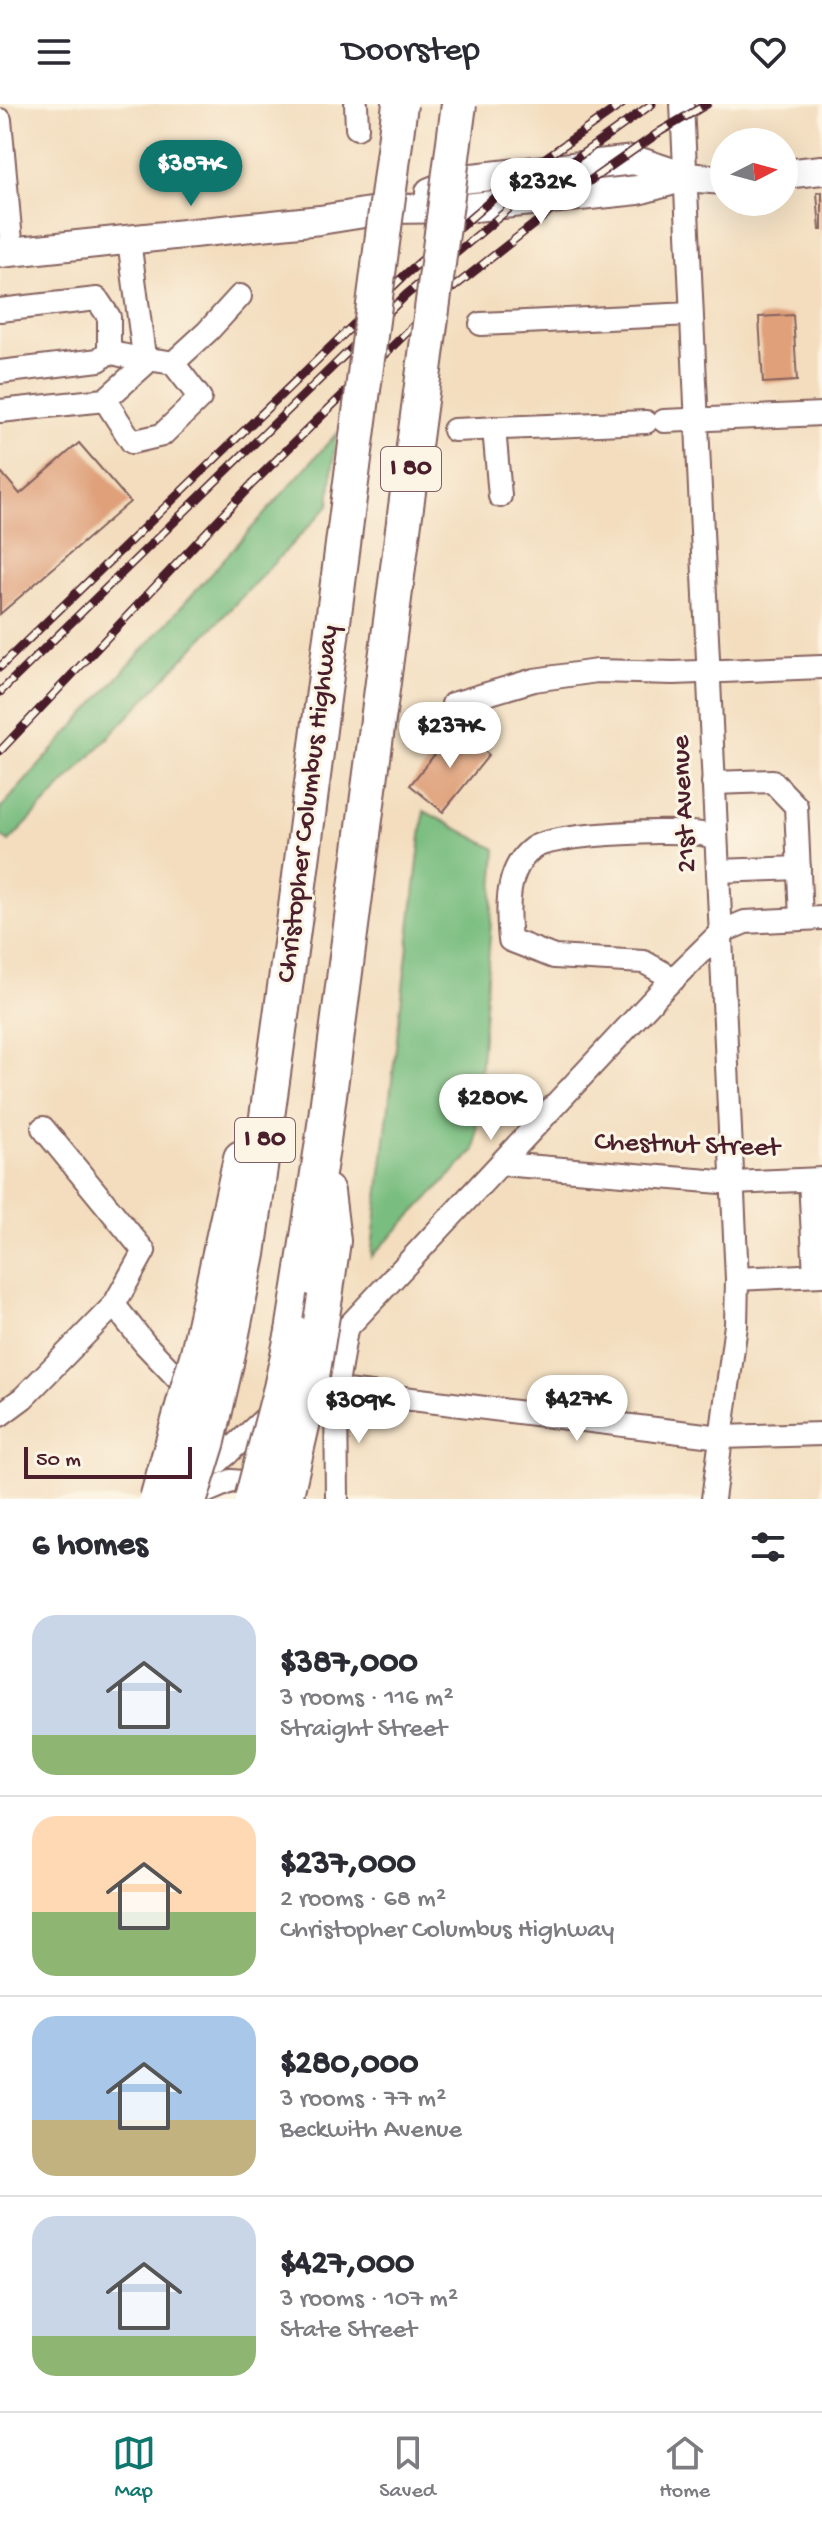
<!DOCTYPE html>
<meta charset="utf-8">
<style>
body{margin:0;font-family:"Gochi Hand",sans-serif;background:#f2f2f3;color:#2b2b33;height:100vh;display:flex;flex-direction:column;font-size:30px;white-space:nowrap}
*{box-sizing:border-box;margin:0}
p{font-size:26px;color:#7c7c81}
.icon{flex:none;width:44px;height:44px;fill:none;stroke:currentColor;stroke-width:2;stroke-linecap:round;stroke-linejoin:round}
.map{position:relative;height:1395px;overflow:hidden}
.panel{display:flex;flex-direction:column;background:#fff;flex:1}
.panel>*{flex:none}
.needle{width:52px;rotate:84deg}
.buttons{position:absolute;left:710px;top:24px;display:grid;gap:16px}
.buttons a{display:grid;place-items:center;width:88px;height:88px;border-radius:50%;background:#fff;box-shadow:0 8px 32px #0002;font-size:40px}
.scale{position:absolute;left:24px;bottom:20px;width:168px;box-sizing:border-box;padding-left:8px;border:4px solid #4a1f2b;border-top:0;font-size:22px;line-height:28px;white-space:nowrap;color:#4a1f2b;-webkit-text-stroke:6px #fcf5e5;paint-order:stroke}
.price{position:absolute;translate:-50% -68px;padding:0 18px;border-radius:28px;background:#fff;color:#222;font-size:26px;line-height:52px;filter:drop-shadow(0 2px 4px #0008)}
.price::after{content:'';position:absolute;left:50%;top:48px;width:24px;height:18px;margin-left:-12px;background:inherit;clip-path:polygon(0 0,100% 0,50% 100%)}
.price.current{background:#0f766e;color:#fff}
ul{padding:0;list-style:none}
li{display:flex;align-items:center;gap:24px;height:200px;padding:0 32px}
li+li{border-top:2px solid #e1e1e2}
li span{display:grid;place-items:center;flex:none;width:224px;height:160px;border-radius:24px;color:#555}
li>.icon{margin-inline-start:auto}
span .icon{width:96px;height:96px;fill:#fffc;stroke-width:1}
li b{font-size:34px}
h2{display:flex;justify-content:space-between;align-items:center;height:96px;padding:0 32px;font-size:34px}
header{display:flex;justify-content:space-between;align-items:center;height:104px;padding:0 32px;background:#fff;font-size:36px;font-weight:600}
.tab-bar{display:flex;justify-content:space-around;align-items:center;height:112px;border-top:2px solid #e1e1e2;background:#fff;font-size:22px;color:#7c7c81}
.tab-bar a{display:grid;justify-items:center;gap:4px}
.tab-bar .current{color:#0f766e}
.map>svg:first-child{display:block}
.forest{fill:#79bd80;stroke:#626e56;stroke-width:2}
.building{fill:#dfa07a}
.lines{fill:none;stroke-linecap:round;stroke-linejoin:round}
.minor-casing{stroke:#85625e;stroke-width:26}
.major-casing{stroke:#85625e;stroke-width:32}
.highway-casing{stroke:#85625e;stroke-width:38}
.minor{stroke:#fff;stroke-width:22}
.major{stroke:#fff;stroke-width:28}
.highway{stroke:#fff;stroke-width:34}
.rail-casing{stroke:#4a1f2b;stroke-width:9}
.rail{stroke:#fcf5e5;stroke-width:6;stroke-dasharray:18;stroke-linecap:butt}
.highway-bridge-casing{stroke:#85625e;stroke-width:38;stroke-linecap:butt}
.highway-bridge{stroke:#fff;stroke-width:34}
.labels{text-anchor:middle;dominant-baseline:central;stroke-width:6;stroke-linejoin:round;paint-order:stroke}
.shield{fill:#fcf5e5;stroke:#7f5f63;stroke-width:2}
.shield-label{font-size:26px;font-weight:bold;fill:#4a1f2b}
.street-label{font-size:28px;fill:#4a1f2b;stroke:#fcf5e5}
</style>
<header><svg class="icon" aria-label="menu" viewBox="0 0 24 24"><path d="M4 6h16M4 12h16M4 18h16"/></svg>Doorstep<svg class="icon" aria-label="heart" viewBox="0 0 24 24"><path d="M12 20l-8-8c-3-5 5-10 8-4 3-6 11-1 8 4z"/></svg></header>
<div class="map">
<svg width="822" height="1395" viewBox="0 0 822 1395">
<rect width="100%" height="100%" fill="#fcf5e5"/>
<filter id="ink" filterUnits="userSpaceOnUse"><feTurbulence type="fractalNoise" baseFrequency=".0125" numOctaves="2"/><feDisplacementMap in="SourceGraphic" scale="16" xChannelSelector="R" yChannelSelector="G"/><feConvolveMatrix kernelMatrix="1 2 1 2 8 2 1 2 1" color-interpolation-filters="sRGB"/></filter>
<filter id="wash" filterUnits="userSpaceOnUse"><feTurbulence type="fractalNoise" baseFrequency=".006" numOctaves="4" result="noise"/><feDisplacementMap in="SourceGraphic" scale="32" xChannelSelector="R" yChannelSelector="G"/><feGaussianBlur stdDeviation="1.8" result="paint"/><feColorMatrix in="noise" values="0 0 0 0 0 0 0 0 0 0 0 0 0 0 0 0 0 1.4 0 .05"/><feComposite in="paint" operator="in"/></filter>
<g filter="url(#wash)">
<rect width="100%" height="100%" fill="#f3ddbe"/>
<g class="forest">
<path d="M 336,330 L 329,401 L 9,738 L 0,731 L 0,705 Z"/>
<path d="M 424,707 L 496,745 L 475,1046 L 371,1153 Z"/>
</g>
<g id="blocks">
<g class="building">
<path d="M 822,88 L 822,126 L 820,126 L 817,89 Z"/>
<path d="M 793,211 L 797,277 L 763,279 L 759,213 Z"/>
<path d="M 79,339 L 130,398 L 0,510 L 0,367 L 20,390 Z"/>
<path d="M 456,624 L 489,651 L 443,708 L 410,681 Z"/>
</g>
</g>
</g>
<g filter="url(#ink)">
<use href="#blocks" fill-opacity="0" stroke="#85625e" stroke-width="2"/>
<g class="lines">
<defs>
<g id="minor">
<path d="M 356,0 L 357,24"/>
<path d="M 682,0 L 737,1175 L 736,1221 L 713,1395"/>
<path d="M 0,16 L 12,148"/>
<path d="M 0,206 L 97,195 L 109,213 L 109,247 L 99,256 L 0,268"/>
<path d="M 481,220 L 691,210"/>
<path d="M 173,259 L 208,227 L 240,192"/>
<path d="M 105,296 L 132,338 L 162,331 L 200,294 L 173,259 C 156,255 121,254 109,247"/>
<path d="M 0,307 L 105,296 L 145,260 L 129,136"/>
<path d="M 664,317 L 822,310"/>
<path d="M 494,324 L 500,392"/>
<path d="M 454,326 L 646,318"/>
<path d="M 453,600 L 534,576 L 597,567 L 674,569 L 822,563"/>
<path d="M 713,679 L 772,677 L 796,702 L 801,815"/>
<path d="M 718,767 L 799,764"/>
<path d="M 674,875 L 644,858 L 554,853 L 510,836 C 507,805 505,765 533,744 C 551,730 665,726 692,729 C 700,729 708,732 716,733"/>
<path d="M 43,1024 L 144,1147 L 114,1201"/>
<path d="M 502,1060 L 733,1079 L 822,1075"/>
<path d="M 810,1076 L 815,1171"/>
<path d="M 737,1175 L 822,1171"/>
<path d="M 322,1284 L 721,1333 L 822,1330"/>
<path d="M 0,1311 L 23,1294 L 114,1201 L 145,1240 L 182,1279 L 227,1350"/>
<path d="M 217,1359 L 274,1306"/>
<path d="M 189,1395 L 231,1377 L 268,1380"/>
<path d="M 337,1395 L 336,1287 L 346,1225 L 665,883 L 721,828 L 745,818 L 822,814"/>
</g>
<g id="major">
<path d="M 784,70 L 822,66"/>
<path d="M 430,88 L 463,75 L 634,56 L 685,73 L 724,76"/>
<path d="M 0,149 L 320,116 L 389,105 L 465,104 L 638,86 L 685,73"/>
</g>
<g id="highway">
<path d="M 325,1193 L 333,1137 L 327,1088"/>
<path d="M 293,1228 L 322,1044 L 363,730"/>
<path d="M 198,1249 L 241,1054"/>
<path d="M 226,1259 L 248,1150 L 295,811"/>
</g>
</defs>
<use href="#minor" class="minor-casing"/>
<use href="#major" class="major-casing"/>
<use href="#highway" class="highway-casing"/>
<use href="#minor" class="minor"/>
<use href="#major" class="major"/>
<use href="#highway" class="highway"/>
<defs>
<g id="rail">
<path d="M 0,563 L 406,170 L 517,74 L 622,0"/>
<path d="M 0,588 L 406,191 L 529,88 L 652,0"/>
<path d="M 0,647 L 252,380 L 449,187 L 581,83 L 661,27 L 707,0"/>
</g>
</defs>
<use href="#rail" class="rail-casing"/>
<use href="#rail" class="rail"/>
<defs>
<g id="highway-bridge">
<path d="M 363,730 L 459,0"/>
<path d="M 295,811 L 400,0"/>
<path d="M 157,1395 L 198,1249"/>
<path d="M 190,1395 L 208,1337 L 226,1259"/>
<path d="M 252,1395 L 281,1284 L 293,1228"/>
<path d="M 285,1395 L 309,1291 L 325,1193"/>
</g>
</defs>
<use href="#highway-bridge" class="highway-bridge-casing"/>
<use href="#highway-bridge" class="highway-bridge"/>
</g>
</g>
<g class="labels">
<g class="shield">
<rect x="381" y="343" width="60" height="44" rx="6"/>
<rect x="235" y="1014" width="60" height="44" rx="6"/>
</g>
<g class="shield-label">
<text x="411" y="365">I 80</text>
<text x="265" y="1036">I 80</text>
</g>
<g class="street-label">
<text transform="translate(309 700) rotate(-83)">Christopher Columbus Highway</text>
<text transform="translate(685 700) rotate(-93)">21st Avenue</text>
<text transform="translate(687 1042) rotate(2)">Chestnut Street</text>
</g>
</g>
</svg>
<div class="buttons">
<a><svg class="needle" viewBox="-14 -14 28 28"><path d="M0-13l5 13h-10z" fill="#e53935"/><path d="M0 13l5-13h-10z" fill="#7c7c81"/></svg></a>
</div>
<div class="scale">50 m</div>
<b class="price current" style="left:191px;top:104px">$387K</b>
<b class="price" style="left:541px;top:122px">$232K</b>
<b class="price" style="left:450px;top:666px">$237K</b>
<b class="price" style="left:491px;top:1038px">$280K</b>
<b class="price" style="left:577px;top:1339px">$427K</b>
<b class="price" style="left:359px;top:1341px">$309K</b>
</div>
<section class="panel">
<h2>6 homes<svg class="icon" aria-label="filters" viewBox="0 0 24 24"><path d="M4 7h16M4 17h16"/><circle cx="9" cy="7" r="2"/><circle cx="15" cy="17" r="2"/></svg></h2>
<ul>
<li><span style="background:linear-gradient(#c9d6e8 75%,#8fb573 0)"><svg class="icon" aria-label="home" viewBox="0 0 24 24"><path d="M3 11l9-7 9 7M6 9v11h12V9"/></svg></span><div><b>$387,000</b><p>3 rooms · 116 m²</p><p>Straight Street</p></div></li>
<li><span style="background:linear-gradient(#ffd9b3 60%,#8fb573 0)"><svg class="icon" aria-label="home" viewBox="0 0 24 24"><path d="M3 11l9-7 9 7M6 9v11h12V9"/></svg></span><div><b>$237,000</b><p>2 rooms · 68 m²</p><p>Christopher Columbus Highway</p></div></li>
<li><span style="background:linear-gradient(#a9c7e8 65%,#c2b280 0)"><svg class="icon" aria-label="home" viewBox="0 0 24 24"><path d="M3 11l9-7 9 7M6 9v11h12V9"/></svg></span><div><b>$280,000</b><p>3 rooms · 77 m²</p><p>Beckwith Avenue</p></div></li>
<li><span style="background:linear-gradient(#c9d6e8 75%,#8fb573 0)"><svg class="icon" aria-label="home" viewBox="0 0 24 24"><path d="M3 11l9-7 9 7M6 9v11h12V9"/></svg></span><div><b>$427,000</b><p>3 rooms · 107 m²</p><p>State Street</p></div></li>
</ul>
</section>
<nav class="tab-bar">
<a class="current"><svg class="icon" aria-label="map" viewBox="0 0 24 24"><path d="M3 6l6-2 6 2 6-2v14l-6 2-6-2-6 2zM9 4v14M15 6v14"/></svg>Map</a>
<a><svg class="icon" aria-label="saved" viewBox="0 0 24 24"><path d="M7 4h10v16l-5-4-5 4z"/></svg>Saved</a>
<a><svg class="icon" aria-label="home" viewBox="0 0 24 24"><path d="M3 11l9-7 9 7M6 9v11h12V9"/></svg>Home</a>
</nav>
